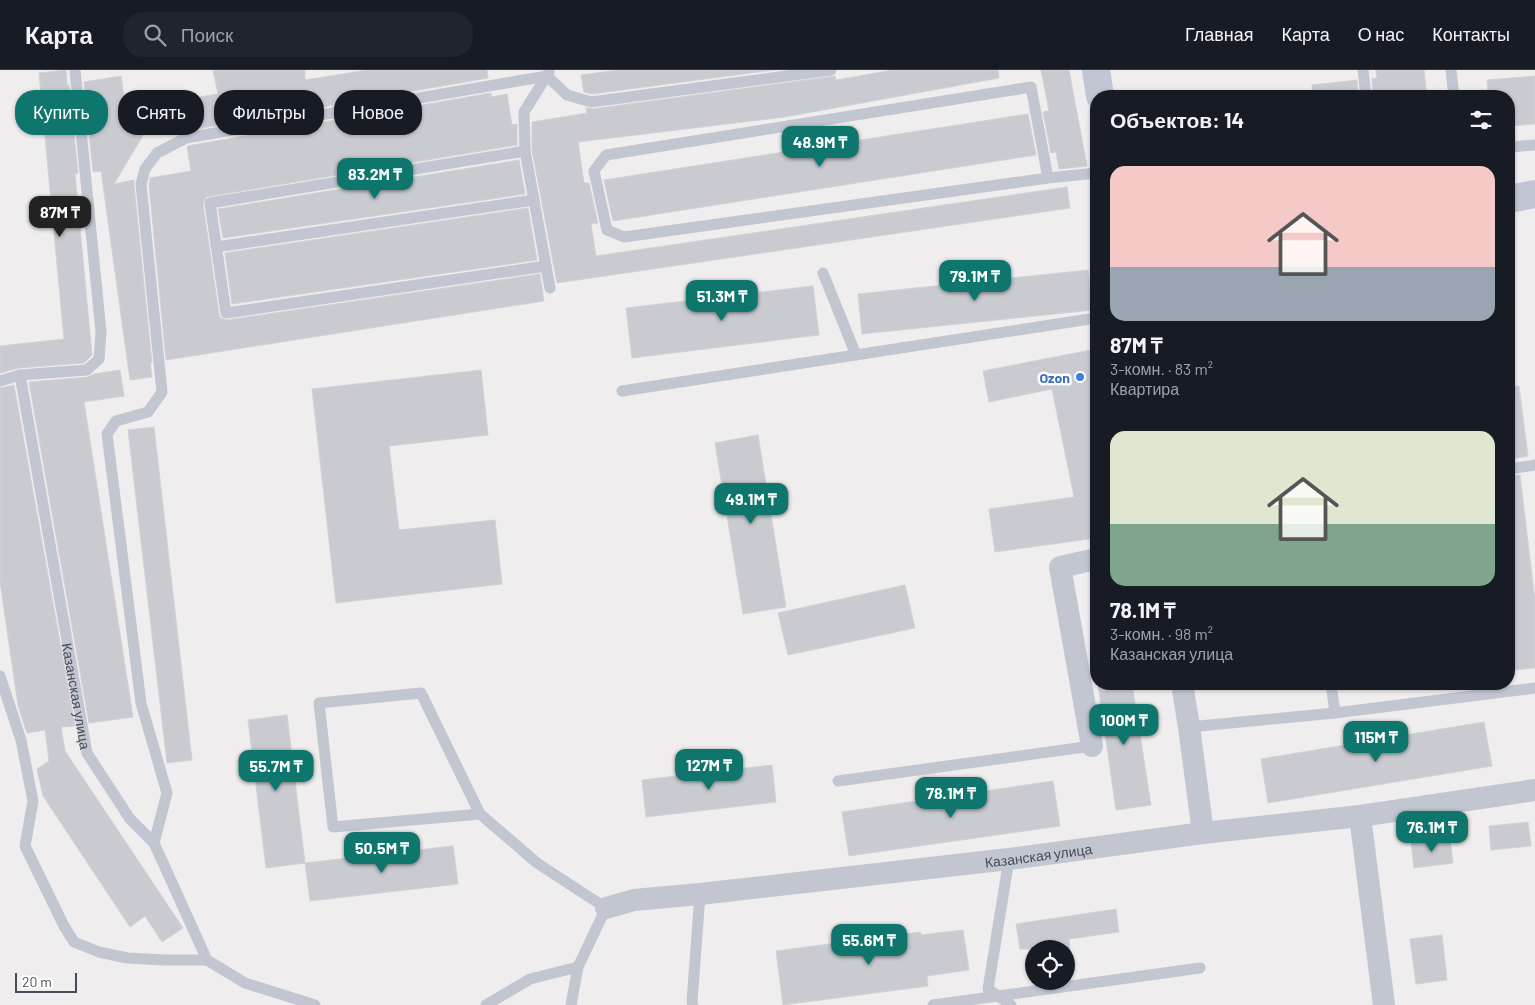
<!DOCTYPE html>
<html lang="ru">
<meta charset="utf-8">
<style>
body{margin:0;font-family:Barlow,sans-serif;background:#20242c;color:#f1f3f6;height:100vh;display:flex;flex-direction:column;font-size:19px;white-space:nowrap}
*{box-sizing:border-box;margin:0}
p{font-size:16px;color:#9ea1a6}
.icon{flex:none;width:28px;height:28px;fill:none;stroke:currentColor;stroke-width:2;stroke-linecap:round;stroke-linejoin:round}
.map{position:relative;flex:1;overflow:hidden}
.sheet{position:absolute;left:1090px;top:20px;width:425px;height:600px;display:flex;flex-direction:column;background:#171b24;border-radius:20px;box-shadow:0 1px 4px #0004}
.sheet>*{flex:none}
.top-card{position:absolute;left:15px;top:20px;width:475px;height:45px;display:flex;gap:10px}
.buttons{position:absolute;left:1025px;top:870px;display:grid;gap:10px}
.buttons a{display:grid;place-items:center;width:50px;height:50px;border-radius:50%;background:#171b24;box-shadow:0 1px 4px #0004;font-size:25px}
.scale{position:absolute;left:15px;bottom:12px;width:62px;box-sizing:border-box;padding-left:5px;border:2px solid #474c58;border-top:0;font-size:14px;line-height:18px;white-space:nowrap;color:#474c58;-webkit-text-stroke:4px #fff;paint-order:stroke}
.price{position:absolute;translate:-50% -42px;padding:0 11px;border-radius:10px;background:#0f766e;color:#fff;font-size:16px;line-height:32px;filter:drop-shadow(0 1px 2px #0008)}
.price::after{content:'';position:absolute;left:50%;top:30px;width:15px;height:11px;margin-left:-8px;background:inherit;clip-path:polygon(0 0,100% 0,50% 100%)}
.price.selected{background:#222;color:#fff}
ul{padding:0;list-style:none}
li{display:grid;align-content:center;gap:10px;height:265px;padding:0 20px}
li span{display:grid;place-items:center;height:155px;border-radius:15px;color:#555}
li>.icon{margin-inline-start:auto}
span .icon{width:90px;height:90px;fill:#fffc;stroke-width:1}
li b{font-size:21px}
h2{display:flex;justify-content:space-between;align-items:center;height:60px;padding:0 20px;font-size:21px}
.tag{padding:0 18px;border-radius:20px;background:#171b24;box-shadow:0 1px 4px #0004;font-size:18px;line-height:45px}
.tag.selected{background:#0f766e;color:#fff}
header{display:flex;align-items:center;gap:30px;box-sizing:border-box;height:70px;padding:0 25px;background:#171b24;border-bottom:1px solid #363941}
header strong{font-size:24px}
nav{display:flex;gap:28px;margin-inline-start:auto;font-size:18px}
.search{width:350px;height:45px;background:#20242c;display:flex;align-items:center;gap:12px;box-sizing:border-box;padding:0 18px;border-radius:20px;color:#9ea1a6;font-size:19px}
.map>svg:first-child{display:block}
.building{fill:#cacbd1;stroke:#d1d2d8}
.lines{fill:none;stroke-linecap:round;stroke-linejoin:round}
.lane{stroke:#c1c6d1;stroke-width:11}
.street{stroke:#c1c6d1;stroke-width:22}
.secondary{stroke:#c1c6d4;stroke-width:28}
.shop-dot{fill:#3f7fe0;stroke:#fff;stroke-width:2}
.labels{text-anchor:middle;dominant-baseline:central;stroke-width:5;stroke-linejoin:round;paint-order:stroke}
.shop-label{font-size:14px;font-weight:bold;fill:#366cbe;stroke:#fff;text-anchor:end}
.street-label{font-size:14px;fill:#474c58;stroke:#fff}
</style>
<header>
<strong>Карта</strong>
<div class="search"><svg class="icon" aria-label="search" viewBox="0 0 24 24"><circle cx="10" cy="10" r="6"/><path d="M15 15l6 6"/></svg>Поиск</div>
<nav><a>Главная</a><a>Карта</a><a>О нас</a><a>Контакты</a></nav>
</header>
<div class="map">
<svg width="1535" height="935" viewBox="0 0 1535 935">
<rect width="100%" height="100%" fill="#efeded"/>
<g class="building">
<path d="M 66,0 L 67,15 L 69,15 L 78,103 L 75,104 L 92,285 L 84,293 L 19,298 L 0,303 L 0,276 L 64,269 L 39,3 Z"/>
<path d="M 213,0 L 305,0 L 305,10 L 367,0 L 487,0 L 488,8 L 185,61 L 184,56 L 145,62 L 114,114 L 134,110 L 134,115 L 152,293 L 150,293 L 152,307 L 130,310 L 101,101 L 93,102 L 84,12 L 121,6 L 126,39 L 218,24 Z"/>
<path d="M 619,0 L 774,0 L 592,24 L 584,22 L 581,5 Z"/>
<path d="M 893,0 L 998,0 L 999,8 L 785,47 L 578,72 L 584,113 L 589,113 L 598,153 L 591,154 L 596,186 L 1067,117 L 1070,138 L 557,213 L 532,80 L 532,52 L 587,43 L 586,38 L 592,39 L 835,6 L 836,10 Z"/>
<path d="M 1041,0 L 1069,0 L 1087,96 L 1059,99 L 1056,82 L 1051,83 L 1043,42 L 1049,41 Z"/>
<path d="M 1376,0 L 1424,0 L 1427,26 L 1373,26 L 1372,9 L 1377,8 Z"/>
<path d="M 1535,6 L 1535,54 L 1509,56 L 1509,26 L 1488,26 L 1487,10 Z"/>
<path d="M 1357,10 L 1358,26 L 1313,26 L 1312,15 Z"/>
<path d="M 491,23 L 491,27 L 507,24 L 512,55 L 517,54 L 517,75 L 206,127 L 203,134 L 219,244 L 220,248 L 227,250 L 540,204 L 544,231 L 166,290 L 149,115 L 150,108 L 191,101 L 187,76 Z"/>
<path d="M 1028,44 L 1036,85 L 613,151 L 604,110 Z"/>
<path d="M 519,90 L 525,124 L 223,168 L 218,139 Z"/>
<path d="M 528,138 L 537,190 L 232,234 L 225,183 Z"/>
<path d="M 1088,200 L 1093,240 L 862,264 L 858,224 Z"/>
<path d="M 813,216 L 819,265 L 632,288 L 626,238 Z"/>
<path d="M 1091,280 L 1096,316 L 1096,468 L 995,482 L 989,439 L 1074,427 L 1052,319 L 989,332 L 983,301 Z"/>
<path d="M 120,300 L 124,326 L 84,332 L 133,647 L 89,653 L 29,312 L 88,307 L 94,304 Z"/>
<path d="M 481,300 L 488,365 L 389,376 L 399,460 L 495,450 L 502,514 L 336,533 L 312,319 Z"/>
<path d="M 14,315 L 75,656 L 61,657 L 65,681 L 183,858 L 162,872 L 145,846 L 130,857 L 43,726 L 37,699 L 49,691 L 45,660 L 27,663 L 18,635 L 0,512 L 0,318 Z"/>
<path d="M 1519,316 L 1528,386 L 1509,389 L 1509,317 Z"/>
<path d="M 154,357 L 192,690 L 167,693 L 128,360 Z"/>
<path d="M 758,365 L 786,537 L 743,544 L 715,373 Z"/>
<path d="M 1520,405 L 1535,531 L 1535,598 L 1514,600 L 1509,556 L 1509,406 Z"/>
<path d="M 905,515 L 915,558 L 788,585 L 778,543 Z"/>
<path d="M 1098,614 L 1132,614 L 1151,735 L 1116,740 Z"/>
<path d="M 287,645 L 305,793 L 266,798 L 248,650 Z"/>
<path d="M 1484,652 L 1492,696 L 1268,733 L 1261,689 Z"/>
<path d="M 772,695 L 776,732 L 646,747 L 642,710 Z"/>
<path d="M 1053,711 L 1060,756 L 849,786 L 842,742 Z"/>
<path d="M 1528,752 L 1531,776 L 1491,780 L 1489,756 Z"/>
<path d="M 1450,769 L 1453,793 L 1414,798 L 1411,773 Z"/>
<path d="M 453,776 L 458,814 L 310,831 L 305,793 Z"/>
<path d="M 1116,839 L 1119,862 L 1069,869 L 1070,879 L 1020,879 L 1016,854 Z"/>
<path d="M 963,860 L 969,900 L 927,906 L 928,916 L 783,935 L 776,881 L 921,862 L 921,865 Z"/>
<path d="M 1442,865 L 1447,910 L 1416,914 L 1410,869 Z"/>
</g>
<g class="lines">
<g class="lane">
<path d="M 1363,0 L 1366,26"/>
<path d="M 1451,0 L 1454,26"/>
<path d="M 549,2 L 524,42 L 525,81 L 550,218"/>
<path d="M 1509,77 L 1535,75"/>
<path d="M 525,81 L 210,133 L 226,243 L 546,196"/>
<path d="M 1048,108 L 1031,17 L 606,85 L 594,101 L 607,160 L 624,167 L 1048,108 L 1096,103"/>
<path d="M 216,177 L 534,130"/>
<path d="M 823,203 L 856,285"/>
<path id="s1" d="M 20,305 L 87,683 L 130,749 L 154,773 L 207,890 L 245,913 L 315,935"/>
<path d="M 0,311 L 20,305 L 87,300 L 99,289 L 101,262 L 75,0"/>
<path d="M 622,321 L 1096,248"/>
<path d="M 1509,399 L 1535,395"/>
<path d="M 0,606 L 21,670 L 33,731 L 25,776 L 64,856 L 74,872 L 99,882 L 127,888 L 165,890 L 207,890"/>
<path d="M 1331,614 L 1335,643 L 1535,618"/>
<path d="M 1189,657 L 1335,643"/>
<path d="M 838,711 L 1092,676"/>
<path d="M 480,744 L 421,623 L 319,633 L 333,757 L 480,744 L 537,793 L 606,838 L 578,897 L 571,935"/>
<path d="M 154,773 L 167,723 L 141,633 L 107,364 L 116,351 L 148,342 L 162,322 L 141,114 L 145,99 L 157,83 L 186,68 L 547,6 L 567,25 L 591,32 L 831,0"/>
<path d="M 1009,789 L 988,919 L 1011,935"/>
<path d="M 486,935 L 530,909 L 578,897"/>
<path d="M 693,935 L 692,932 L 700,824"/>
<path d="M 933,935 L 1200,898"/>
</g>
<g class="street">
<path d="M 1182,614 L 1189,657 L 1203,763"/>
<path d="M 1092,676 L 1060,497 L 1096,489"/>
<path d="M 1360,746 L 1384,935"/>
<path id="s2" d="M 606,838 L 634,830 L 700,824 L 1009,789 L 1203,763 L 1360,746 L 1535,720"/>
</g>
<g class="secondary">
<path d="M 1096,0 L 1100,26"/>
<path d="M 1509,129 L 1535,124"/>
</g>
</g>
<circle class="shop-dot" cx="1080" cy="307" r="5"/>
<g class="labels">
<g class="shop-label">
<text x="1070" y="307">Ozon</text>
</g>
<g class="street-label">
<text stroke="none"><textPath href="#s1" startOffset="326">Казанская улица</textPath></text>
<text stroke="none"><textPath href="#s2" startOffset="436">Казанская улица</textPath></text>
</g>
</g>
</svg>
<div class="buttons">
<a><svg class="icon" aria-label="locate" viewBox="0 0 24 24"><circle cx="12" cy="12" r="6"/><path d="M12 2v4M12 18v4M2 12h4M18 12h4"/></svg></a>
</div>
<div class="scale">20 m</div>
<b class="price" style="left:820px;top:98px">48.9M ₸</b>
<b class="price" style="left:375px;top:130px">83.2M ₸</b>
<b class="price selected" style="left:60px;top:168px">87M ₸</b>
<b class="price" style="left:975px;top:232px">79.1M ₸</b>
<b class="price" style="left:722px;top:252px">51.3M ₸</b>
<b class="price" style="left:751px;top:455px">49.1M ₸</b>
<b class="price" style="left:1124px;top:676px">100M ₸</b>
<b class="price" style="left:1376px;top:693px">115M ₸</b>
<b class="price" style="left:709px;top:721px">127M ₸</b>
<b class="price" style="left:276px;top:722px">55.7M ₸</b>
<b class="price" style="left:951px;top:749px">78.1M ₸</b>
<b class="price" style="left:1432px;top:783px">76.1M ₸</b>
<b class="price" style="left:382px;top:804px">50.5M ₸</b>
<b class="price" style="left:869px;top:896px">55.6M ₸</b>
<div class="top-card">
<a class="tag selected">Купить</a>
<a class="tag">Снять</a>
<a class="tag">Фильтры</a>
<a class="tag">Новое</a>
</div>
<section class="sheet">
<h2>Объектов: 14<svg class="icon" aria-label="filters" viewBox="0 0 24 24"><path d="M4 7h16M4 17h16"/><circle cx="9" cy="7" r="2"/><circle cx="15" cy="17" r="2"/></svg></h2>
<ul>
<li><span style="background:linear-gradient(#f6c9c9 65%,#9aa5b1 0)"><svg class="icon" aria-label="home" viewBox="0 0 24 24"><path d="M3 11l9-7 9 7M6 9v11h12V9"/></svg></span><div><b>87M ₸</b><p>3-комн. · 83 m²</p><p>Квартира</p></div></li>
<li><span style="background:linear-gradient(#dfe7d0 60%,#7fa58c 0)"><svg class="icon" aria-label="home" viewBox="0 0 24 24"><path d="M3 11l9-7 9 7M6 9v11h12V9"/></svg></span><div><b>78.1M ₸</b><p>3-комн. · 98 m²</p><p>Казанская улица</p></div></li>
</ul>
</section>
</div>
